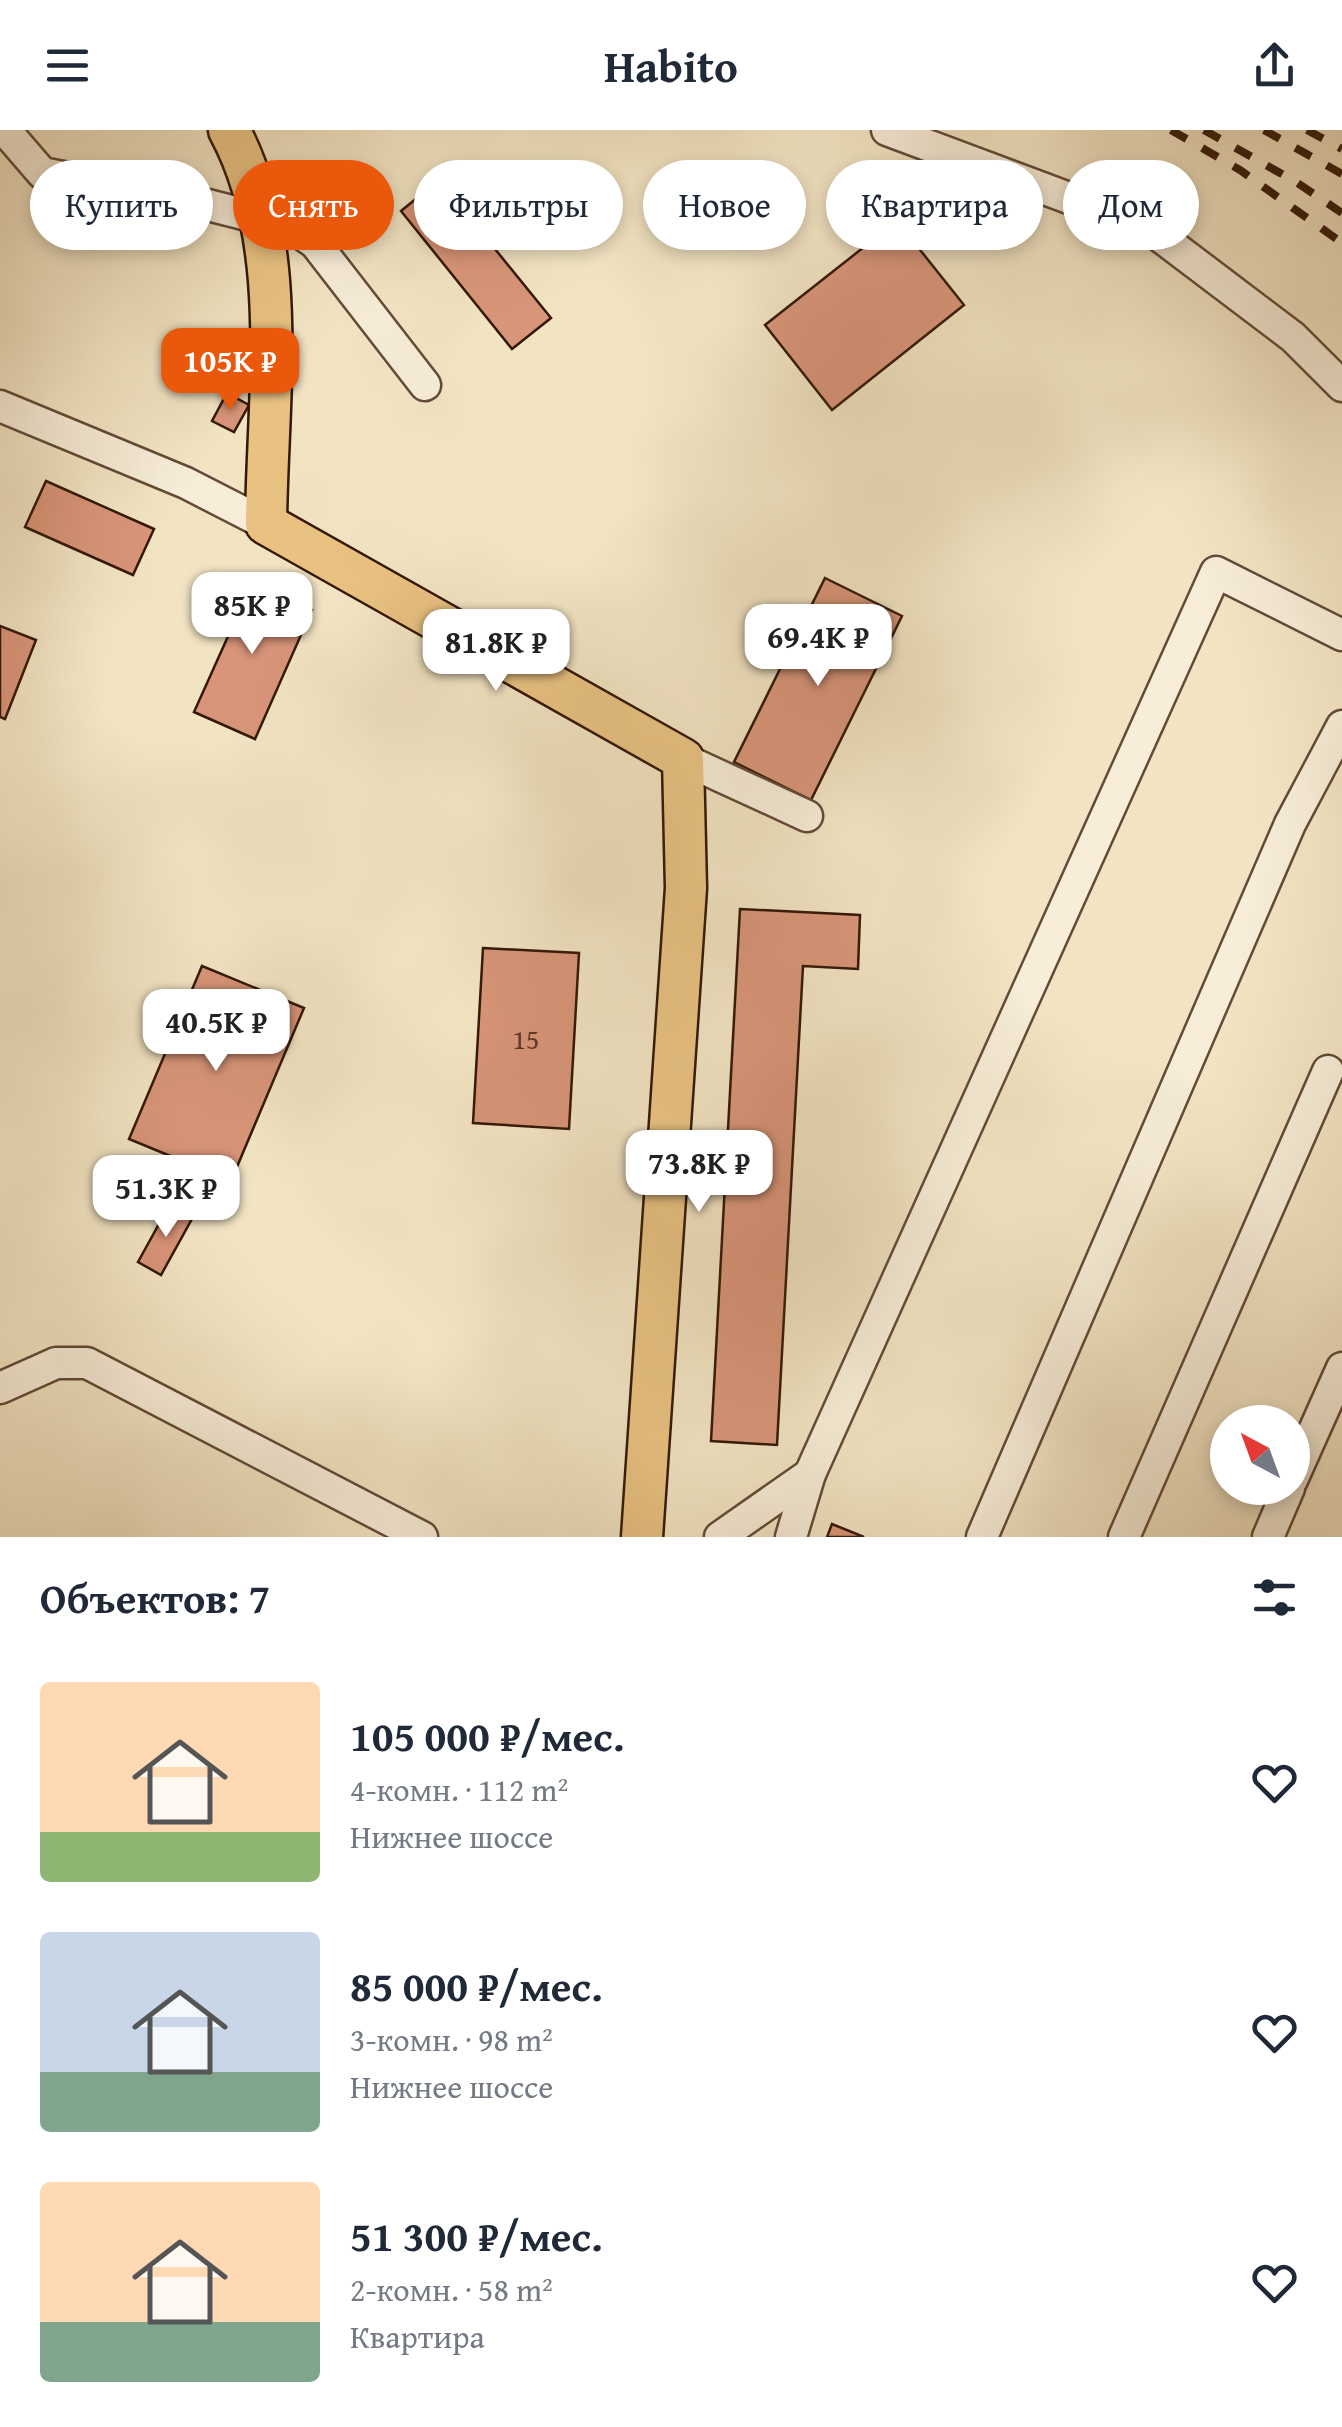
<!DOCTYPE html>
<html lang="ru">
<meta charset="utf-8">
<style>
body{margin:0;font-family:"Gentium Book Plus",serif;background:#f2f2f3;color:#1f2937;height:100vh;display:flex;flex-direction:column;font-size:38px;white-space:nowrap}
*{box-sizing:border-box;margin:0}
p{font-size:32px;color:#747a83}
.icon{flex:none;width:55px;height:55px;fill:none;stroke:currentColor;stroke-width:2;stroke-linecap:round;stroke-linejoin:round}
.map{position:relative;height:1407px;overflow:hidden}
.side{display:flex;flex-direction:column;background:#fff;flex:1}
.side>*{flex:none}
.guide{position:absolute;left:30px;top:30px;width:1282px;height:90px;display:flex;gap:20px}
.needle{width:65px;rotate:319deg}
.tools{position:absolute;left:1210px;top:1275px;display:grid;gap:20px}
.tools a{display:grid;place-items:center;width:100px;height:100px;border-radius:50%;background:#fff;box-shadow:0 5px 15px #0003;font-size:50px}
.price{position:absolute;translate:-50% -85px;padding:0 22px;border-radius:20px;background:#fff;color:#222;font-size:32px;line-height:65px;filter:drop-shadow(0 2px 5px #0008)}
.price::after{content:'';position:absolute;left:50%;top:60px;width:30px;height:22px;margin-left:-15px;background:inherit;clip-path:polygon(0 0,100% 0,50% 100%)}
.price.selected{background:#ea580c;color:#fff}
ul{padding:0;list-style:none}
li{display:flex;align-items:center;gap:30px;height:250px;padding:0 40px}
li span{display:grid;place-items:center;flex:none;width:280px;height:200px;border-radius:10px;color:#555}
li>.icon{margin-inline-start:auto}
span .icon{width:120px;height:120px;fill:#fffc;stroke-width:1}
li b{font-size:42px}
h2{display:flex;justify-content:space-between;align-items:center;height:120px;padding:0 40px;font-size:42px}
.tag{padding:0 35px;border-radius:45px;background:#fff;box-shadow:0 5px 15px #0003;font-size:35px;line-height:90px}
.tag.selected{background:#ea580c;color:#fff}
header{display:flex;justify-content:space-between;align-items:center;height:130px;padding:0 40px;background:#fff;font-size:45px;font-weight:700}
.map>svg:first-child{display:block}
.building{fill:#d99579;stroke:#331808;stroke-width:2.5}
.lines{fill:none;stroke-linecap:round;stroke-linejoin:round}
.minor-casing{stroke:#634b37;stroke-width:35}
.major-casing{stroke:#331808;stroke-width:45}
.minor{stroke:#f7edd8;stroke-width:30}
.major{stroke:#e9c282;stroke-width:40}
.rail{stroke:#331808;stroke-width:8;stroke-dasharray:18 18;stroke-linecap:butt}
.labels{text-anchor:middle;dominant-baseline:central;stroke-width:10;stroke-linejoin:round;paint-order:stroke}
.number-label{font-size:28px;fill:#5c3724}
</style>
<header><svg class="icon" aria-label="menu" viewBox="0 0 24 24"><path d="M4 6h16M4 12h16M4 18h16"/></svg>Habito<svg class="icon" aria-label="share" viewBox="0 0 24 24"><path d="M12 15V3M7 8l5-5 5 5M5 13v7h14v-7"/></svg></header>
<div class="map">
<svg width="1342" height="1407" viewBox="0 0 1342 1407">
<rect width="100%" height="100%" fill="#f2e4c3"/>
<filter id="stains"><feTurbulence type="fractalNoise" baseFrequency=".002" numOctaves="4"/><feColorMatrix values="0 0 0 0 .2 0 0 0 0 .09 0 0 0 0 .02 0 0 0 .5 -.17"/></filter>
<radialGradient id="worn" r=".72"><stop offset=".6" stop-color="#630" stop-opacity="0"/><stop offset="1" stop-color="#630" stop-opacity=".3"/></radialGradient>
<g class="building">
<path d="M 439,50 L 551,188 L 512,219 L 401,81 Z"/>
<path d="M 897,91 L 964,175 L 832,280 L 765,195 Z"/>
<path d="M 227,263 L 249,275 L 234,302 L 212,291 Z"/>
<path d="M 46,351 L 154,399 L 133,445 L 25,397 Z"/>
<path d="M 236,446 L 312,480 L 255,609 L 194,582 L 238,484 L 223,477 Z"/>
<path d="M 825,448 L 902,486 L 811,670 L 734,632 Z"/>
<path d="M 0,496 L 36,510 L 5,589 L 0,587 Z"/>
<path d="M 740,779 L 860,785 L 858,839 L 803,836 L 777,1315 L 711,1311 Z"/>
<path d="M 483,818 L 579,823 L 569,999 L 473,993 Z"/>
<path d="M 202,836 L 304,878 L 231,1051 L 129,1009 Z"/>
<path d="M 170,1074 L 193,1087 L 161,1145 L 138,1132 Z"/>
<path d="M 832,1394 L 864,1407 L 827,1407 Z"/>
</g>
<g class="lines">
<defs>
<g id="minor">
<path d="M 5,0 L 42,43 L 204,74 L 290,96 L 315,113 L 425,255"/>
<path d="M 887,0 L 1149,98 L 1293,207 L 1342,256"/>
<path d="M 0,276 L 186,353 L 266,394"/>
<path d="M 683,629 L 807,686"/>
<path d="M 0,1258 L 56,1233 L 87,1233 L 422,1407"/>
<path d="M 1292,1350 L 1342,1238"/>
<path d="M 720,1407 L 810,1344"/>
<path d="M 791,1407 L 810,1344 L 1216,442 L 1342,505"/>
<path d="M 982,1407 L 1290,694 L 1342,596"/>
<path d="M 1124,1407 L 1328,941"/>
<path d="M 1268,1407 L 1289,1358"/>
</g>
<path id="major" d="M 229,0 C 291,114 267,269 266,394 L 683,629 L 686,758 L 642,1407"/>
</defs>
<use href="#minor" class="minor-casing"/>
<use href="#major" class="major-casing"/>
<use href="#minor" class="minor"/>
<use href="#major" class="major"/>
<g class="rail">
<path d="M 1171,0 L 1240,40 L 1342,113"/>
<path d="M 1204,0 L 1296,52 L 1342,83"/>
<path d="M 1264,0 L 1342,44"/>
<path d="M 1307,0 L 1342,19"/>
</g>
</g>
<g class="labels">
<g class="number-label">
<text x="526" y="908">15</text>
</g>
</g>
<rect width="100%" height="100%" filter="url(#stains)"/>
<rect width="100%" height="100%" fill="url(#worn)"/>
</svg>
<div class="tools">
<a><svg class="needle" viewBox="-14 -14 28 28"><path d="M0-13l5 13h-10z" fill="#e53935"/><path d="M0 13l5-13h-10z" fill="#747a83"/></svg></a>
</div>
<b class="price selected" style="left:230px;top:283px">105K ₽</b>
<b class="price" style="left:252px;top:527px">85K ₽</b>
<b class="price" style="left:818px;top:559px">69.4K ₽</b>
<b class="price" style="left:496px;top:564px">81.8K ₽</b>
<b class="price" style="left:216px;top:944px">40.5K ₽</b>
<b class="price" style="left:699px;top:1085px">73.8K ₽</b>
<b class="price" style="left:166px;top:1110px">51.3K ₽</b>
<div class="guide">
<a class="tag">Купить</a>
<a class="tag selected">Снять</a>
<a class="tag">Фильтры</a>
<a class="tag">Новое</a>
<a class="tag">Квартира</a>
<a class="tag">Дом</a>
</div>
</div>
<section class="side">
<h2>Объектов: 7<svg class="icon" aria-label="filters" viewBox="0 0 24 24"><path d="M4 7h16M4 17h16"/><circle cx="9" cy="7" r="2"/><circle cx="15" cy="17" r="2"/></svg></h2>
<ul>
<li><span style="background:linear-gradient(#ffd9b3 75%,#8fb573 0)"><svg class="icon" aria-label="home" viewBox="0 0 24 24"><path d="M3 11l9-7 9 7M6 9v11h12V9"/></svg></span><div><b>105 000 ₽/мес.</b><p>4-комн. · 112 m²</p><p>Нижнее шоссе</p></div><svg class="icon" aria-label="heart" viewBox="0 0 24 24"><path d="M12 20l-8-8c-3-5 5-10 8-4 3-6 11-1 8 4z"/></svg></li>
<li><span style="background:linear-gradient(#c9d6e8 70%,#7fa58c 0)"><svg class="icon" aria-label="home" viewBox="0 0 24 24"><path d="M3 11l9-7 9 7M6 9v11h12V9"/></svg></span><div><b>85 000 ₽/мес.</b><p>3-комн. · 98 m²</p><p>Нижнее шоссе</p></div><svg class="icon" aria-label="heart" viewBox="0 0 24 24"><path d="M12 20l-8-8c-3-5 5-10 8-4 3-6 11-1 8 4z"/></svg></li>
<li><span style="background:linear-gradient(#ffd9b3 70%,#7fa58c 0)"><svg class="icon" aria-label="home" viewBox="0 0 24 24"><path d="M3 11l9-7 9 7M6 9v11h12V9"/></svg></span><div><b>51 300 ₽/мес.</b><p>2-комн. · 58 m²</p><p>Квартира</p></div><svg class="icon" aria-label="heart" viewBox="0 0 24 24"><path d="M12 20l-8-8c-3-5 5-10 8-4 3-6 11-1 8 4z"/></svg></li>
</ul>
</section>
